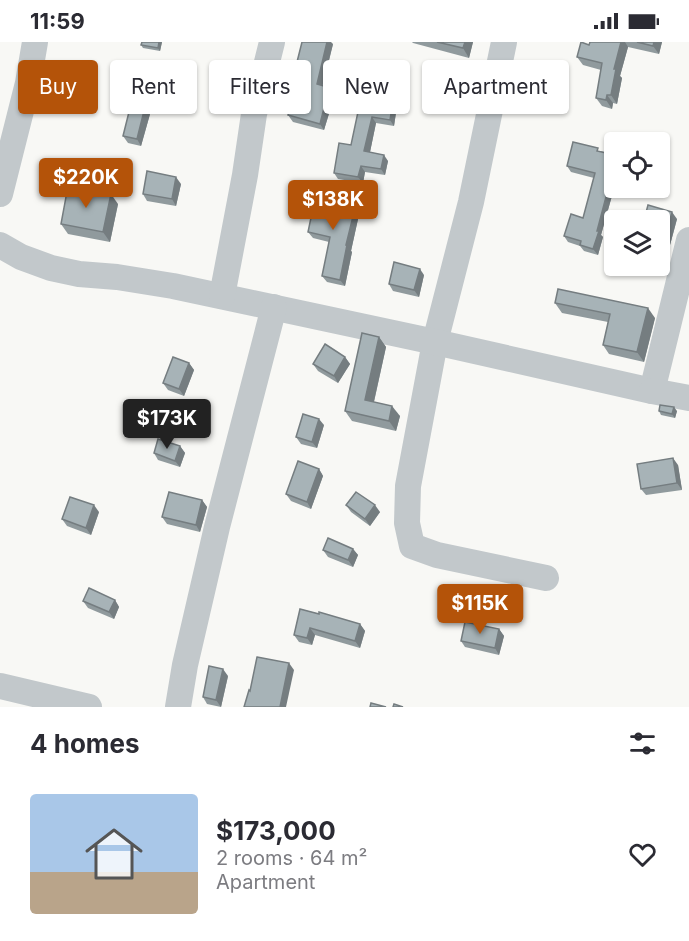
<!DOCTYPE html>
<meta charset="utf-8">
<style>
body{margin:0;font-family:Inter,sans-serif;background:#f7f7f7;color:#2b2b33;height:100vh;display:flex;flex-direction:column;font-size:22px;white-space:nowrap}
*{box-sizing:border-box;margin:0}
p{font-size:20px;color:#7c7c81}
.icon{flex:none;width:33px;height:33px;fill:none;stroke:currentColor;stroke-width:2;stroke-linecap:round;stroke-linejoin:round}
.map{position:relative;height:665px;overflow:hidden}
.details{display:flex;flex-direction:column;background:#fff;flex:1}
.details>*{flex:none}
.guide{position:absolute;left:18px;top:18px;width:654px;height:54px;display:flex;gap:12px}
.controls{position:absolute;left:604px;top:90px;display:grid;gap:12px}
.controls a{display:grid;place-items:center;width:66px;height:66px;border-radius:6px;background:#fff;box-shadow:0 2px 4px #0004;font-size:30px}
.price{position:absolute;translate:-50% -51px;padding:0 14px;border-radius:6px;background:#b45309;color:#fff;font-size:20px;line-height:39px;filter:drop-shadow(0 2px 3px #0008)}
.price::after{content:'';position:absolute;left:50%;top:36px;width:18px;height:14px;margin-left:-9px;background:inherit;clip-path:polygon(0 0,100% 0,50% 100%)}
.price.selected{background:#222;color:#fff}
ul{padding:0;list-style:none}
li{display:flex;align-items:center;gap:18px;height:150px;padding:0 30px}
li span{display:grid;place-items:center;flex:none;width:168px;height:120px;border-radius:6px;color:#555}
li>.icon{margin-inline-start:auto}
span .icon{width:72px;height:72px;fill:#fffc;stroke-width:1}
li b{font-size:26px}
h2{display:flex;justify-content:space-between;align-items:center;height:72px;padding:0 30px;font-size:26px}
.chip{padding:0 21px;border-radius:6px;background:#fff;box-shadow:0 2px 4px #0004;font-size:21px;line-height:54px}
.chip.selected{background:#b45309;color:#fff}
.status{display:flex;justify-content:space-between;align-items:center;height:42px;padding:0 30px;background:#fff;direction:ltr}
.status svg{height:16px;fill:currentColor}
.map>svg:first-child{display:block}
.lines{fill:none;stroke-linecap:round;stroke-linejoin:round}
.minor{stroke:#c2c8cb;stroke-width:26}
.wall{fill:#909a9d}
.shaded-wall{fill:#757d80}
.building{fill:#a7b3b7;stroke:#757d80;stroke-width:1.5}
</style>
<div class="status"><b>11:59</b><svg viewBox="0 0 49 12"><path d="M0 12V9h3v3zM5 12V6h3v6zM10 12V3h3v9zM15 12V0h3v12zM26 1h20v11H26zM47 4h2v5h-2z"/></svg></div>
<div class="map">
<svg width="689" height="665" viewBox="0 0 689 665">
<rect width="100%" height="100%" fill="#f8f8f5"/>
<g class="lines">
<g class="minor">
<path d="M 504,0 L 471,160 L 435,300 L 408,444 L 407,481 L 412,504 L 437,513 L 546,536"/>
<path d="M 0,152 L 28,41 L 35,0"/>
<path d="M 0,203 L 21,215 L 51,226 L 79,232 L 117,235 L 173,244 L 435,300 L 652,349 L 689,198"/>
<path d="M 222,254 L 245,133 L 254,72 L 272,0"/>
<path d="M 652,349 L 689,356"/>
<path d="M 0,644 L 89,665"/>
<path d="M 178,665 L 185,623 L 217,485 L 274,265"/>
</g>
</g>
<g class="wall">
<path d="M 162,0 L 160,9 L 143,6 L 141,3 Z"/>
<path d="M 412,0 L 473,0 L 469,16 L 413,1 Z"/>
<path d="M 590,0 L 662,0 L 659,12 L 628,5 L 620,34 L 622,36 L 617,62 L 613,61 L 612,67 L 602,64 L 596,56 L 601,28 L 583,23 L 577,15 L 589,3 Z"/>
<path d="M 333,2 L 323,44 L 342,54 L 338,67 L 331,65 L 324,88 L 293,80 L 288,73 L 301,26 L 297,20 Z"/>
<path d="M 183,45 L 176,68 L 164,64 L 159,58 Z"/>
<path d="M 362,51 L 393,58 L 397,64 L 394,84 L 376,81 L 370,110 L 388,119 L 385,133 L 365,130 L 363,141 L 338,137 L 334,131 L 351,103 Z"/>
<path d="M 150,72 L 141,104 L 128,101 L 123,94 Z"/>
<path d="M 601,109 L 615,113 L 615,143 L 601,193 L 603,195 L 598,213 L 584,209 L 580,204 L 568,200 L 564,194 L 583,176 L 594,136 L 571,130 L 567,124 Z"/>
<path d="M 181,142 L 176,164 L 147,159 L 143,152 Z"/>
<path d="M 118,162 L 110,200 L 68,192 L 61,182 Z"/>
<path d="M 356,162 L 360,168 L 351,209 L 352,210 L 345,244 L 327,240 L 322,234 L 329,200 L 313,196 L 308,190 Z"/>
<path d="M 677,177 L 670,203 L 660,200 L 660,178 Z"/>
<path d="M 424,233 L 419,255 L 393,249 L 389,242 Z"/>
<path d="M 555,261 L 655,276 L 644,320 L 609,312 L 603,303 L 608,280 L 562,271 Z"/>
<path d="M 379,295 L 386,305 L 374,360 L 400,374 L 396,389 L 352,379 L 345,369 Z"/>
<path d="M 345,315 L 350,322 L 338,341 L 318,329 L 313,322 Z"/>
<path d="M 189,321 L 194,328 L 184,354 L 168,348 L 163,341 Z"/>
<path d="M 659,369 L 677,369 L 675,376 L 661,373 Z"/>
<path d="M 324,383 L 317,406 L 301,402 L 296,395 Z"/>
<path d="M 180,404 L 185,411 L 180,425 L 158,418 L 154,411 Z"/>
<path d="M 678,423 L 682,448 L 646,453 L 641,447 Z"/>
<path d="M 319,427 L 323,434 L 311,467 L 291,459 L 286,452 Z"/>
<path d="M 202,458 L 207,465 L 200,490 L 167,482 L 162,475 Z"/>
<path d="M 346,463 L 380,470 L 370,484 L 351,470 Z"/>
<path d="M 99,470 L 91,493 L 67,484 L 62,477 Z"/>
<path d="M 353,507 L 358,513 L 353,525 L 328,515 L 323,508 Z"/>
<path d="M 115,558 L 119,565 L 114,577 L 88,566 L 83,559 Z"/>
<path d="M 300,567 L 360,582 L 365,589 L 360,606 L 315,593 L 312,603 L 299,600 L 294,593 Z"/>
<path d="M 499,587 L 504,594 L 499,613 L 465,605 L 461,599 Z"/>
<path d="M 228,634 L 221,665 L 207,662 L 203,655 Z"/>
</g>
<g class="shaded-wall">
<path d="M 159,0 L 162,0 L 160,9 L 158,6 Z"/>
<path d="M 327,0 L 331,0 L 333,2 L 321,49 L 317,42 Z"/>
<path d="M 465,0 L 473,0 L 469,16 L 463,6 Z"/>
<path d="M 621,0 L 625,0 L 628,5 L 620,34 L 622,36 L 617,62 L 611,53 L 614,27 Z"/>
<path d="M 654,0 L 662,0 L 659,12 L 653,4 Z"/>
<path d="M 178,38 L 183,45 L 176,68 L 171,61 Z"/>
<path d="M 337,48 L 342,54 L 338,67 L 334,60 Z"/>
<path d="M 607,53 L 613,61 L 612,67 L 606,58 Z"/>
<path d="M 326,58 L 331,65 L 324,88 L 320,82 Z"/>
<path d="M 393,58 L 397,64 L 394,84 L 390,78 Z"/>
<path d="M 145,65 L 150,72 L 141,104 L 137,97 Z"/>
<path d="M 372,75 L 376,81 L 369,115 L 364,109 Z"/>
<path d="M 384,113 L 388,119 L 385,133 L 381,127 Z"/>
<path d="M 361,124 L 365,130 L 363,141 L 358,135 Z"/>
<path d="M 176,135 L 181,142 L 176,164 L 172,157 Z"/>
<path d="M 611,136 L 615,143 L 601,193 L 603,195 L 598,213 L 593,207 L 597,189 Z"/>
<path d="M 111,152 L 118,162 L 110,200 L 103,190 Z"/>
<path d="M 356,162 L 360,168 L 351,209 L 352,210 L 345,244 L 340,238 L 346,203 Z"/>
<path d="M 672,170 L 677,177 L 670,203 L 665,196 Z"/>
<path d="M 420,227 L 424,233 L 419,255 L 414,248 Z"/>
<path d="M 648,266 L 655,276 L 644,320 L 637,310 Z"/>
<path d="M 379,295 L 386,305 L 372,368 L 365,358 Z"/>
<path d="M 345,315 L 350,322 L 338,341 L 334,334 Z"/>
<path d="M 189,321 L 194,328 L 184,354 L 179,347 Z"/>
<path d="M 392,364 L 400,374 L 396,389 L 389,379 Z"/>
<path d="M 674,365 L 677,369 L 675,376 L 672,372 Z"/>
<path d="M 319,377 L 324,383 L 317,406 L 312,400 Z"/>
<path d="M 180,404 L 185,411 L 180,425 L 175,419 Z"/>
<path d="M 673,416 L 678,423 L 682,448 L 677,441 Z"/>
<path d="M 319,427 L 323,434 L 311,467 L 307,460 Z"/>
<path d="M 202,458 L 207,465 L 200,490 L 196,483 Z"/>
<path d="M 94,463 L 99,470 L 91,493 L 86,486 Z"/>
<path d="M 375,463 L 380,470 L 370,484 L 365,477 Z"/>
<path d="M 353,507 L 358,513 L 353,525 L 348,518 Z"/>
<path d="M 115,558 L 119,565 L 114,577 L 109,570 Z"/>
<path d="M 360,582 L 365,589 L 360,606 L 355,599 Z"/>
<path d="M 310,586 L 315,593 L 312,603 L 307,596 Z"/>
<path d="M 499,587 L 504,594 L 499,613 L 495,606 Z"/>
<path d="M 289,621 L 294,628 L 286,665 L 280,665 Z"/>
<path d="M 223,627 L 228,634 L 221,665 L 216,658 Z"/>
</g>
<g class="building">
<path d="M 142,0 L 159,0 L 158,6 L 141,3 Z"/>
<path d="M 302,0 L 327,0 L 317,42 L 337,48 L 334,60 L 326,58 L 320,82 L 288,73 L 302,21 L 297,20 Z"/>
<path d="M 437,0 L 465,0 L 463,6 Z"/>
<path d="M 581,0 L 589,3 L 590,0 L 621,0 L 614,27 L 616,27 L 611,53 L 607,53 L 606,58 L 596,56 L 602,21 L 577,15 Z"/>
<path d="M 637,0 L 654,0 L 653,4 Z"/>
<path d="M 166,34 L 178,38 L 171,61 L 159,58 Z"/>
<path d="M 362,51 L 393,58 L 390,78 L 372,75 L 364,109 L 384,113 L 381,127 L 361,124 L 358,135 L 334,131 L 339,101 L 351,103 Z"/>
<path d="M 131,62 L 145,65 L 137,97 L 123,94 Z"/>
<path d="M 573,100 L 598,106 L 597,109 L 615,113 L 615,137 L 611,136 L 597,189 L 599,189 L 593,207 L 580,203 L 581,199 L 564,194 L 571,172 L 583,176 L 595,131 L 567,124 Z"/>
<path d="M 147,129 L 176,135 L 172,157 L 143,152 Z"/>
<path d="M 68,144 L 111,152 L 103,190 L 61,182 Z"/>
<path d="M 316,152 L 356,162 L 346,203 L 347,203 L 340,238 L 322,234 L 330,195 L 308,190 Z"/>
<path d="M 648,163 L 672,170 L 665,196 L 660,194 L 660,178 L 644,178 Z"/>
<path d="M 394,220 L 420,227 L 414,248 L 389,242 Z"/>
<path d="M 558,247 L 648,266 L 637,310 L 603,303 L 610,272 L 555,261 Z"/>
<path d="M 362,291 L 379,295 L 365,358 L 392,364 L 389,379 L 345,369 Z"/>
<path d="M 325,302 L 345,315 L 334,334 L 313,322 Z"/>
<path d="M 173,315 L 189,321 L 179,347 L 163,341 Z"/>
<path d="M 660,363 L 674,365 L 672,372 L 659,369 Z"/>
<path d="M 303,372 L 319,377 L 312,400 L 296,395 Z"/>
<path d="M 158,397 L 180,404 L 175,419 L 154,411 Z"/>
<path d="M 673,416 L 677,441 L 641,447 L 637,422 Z"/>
<path d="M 298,419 L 319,427 L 307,460 L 286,452 Z"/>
<path d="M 169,450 L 202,458 L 196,483 L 162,475 Z"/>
<path d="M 356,450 L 375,463 L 365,477 L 346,463 Z"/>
<path d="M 70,455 L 94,463 L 86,486 L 62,477 Z"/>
<path d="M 328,496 L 353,507 L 348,518 L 323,508 Z"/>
<path d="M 89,546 L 115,558 L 109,570 L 83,559 Z"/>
<path d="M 300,567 L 319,572 L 319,570 L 360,582 L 355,599 L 310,586 L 307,596 L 294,593 Z"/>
<path d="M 465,580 L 499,587 L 495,606 L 461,599 Z"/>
<path d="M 257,615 L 289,621 L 280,665 L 244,665 L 249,648 L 250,649 Z"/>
<path d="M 209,624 L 223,627 L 216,658 L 203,655 Z"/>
<path d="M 371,661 L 386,665 L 370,665 Z"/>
<path d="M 394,662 L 403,665 L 393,665 Z"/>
</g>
</svg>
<div class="controls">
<a><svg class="icon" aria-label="locate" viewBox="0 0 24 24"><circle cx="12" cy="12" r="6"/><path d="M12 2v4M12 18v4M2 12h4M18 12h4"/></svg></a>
<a><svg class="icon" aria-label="layers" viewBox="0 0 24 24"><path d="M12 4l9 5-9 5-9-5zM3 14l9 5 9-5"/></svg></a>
</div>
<b class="price" style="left:86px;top:167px">$220K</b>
<b class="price" style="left:333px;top:189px">$138K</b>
<b class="price selected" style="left:167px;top:408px">$173K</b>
<b class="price" style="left:480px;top:593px">$115K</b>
<div class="guide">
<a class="chip selected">Buy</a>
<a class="chip">Rent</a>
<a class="chip">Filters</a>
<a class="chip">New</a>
<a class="chip">Apartment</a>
</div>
</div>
<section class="details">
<h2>4 homes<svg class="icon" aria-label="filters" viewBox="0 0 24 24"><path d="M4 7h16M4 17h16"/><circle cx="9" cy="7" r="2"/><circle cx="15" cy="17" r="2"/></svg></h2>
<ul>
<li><span style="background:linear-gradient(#a9c7e8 65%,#b9a48a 0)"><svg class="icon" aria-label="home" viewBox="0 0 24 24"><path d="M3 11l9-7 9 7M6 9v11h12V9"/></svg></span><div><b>$173,000</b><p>2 rooms · 64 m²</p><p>Apartment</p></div><svg class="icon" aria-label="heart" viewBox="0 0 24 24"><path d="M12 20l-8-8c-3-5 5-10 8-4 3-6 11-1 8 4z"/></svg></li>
</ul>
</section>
